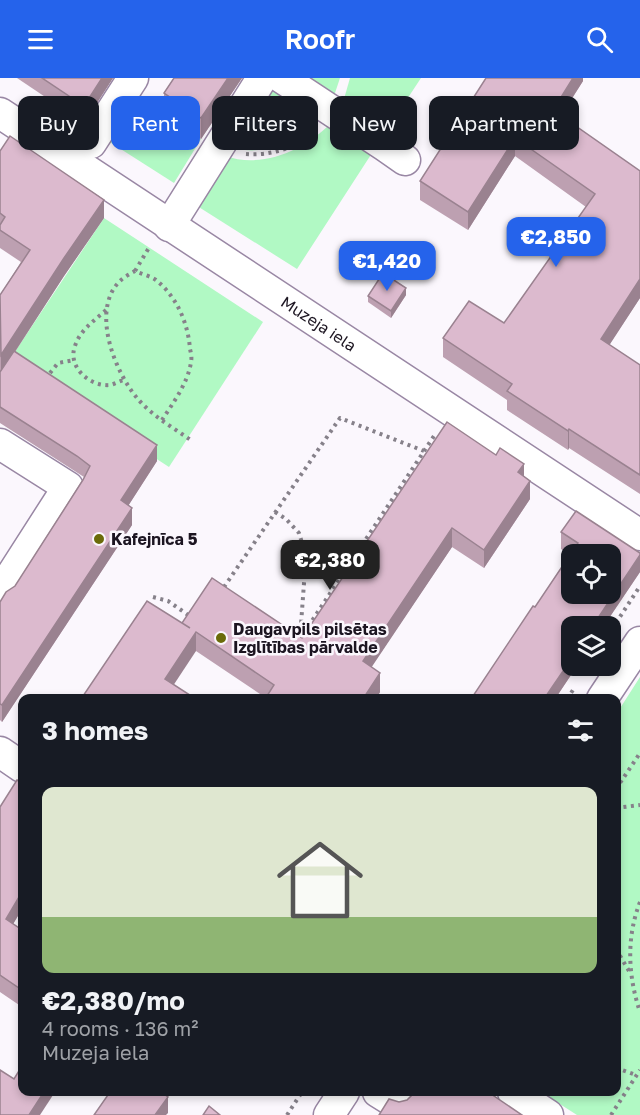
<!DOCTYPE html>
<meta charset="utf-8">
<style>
body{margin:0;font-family:"Golos Text",sans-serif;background:#20242c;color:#f1f3f6;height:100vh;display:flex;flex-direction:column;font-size:22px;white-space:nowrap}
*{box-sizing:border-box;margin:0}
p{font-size:20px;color:#9ea1a6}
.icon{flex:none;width:33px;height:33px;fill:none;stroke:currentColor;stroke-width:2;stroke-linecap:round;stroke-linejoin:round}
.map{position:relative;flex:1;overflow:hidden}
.sheet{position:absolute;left:18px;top:616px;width:603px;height:402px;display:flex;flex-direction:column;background:#171b24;border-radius:12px;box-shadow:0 3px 9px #0003}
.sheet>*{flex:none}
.guide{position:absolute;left:18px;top:18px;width:604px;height:54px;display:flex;gap:12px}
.tools{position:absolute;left:561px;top:466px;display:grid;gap:12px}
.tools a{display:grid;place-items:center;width:60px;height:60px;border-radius:12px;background:#171b24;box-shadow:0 3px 9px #0003;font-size:30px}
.price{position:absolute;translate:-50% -51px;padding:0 14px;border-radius:12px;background:#2563eb;color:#fff;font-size:20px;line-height:39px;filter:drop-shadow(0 2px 3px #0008)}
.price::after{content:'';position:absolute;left:50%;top:36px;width:18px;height:14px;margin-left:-9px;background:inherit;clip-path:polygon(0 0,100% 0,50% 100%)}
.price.active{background:#222;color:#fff}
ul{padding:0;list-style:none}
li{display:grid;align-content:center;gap:12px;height:318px;padding:0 24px}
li+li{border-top:2px solid #363941}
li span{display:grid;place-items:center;height:186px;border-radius:12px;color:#555}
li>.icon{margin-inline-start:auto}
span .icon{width:108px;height:108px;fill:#fffc;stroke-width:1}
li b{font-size:26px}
h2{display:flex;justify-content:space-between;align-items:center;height:72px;padding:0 24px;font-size:26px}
.tag{padding:0 21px;border-radius:12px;background:#171b24;box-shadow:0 3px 9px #0003;font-size:21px;line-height:54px}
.tag.active{background:#2563eb;color:#fff}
header{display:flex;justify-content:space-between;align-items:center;height:78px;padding:0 24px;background:#2563eb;color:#fff;font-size:27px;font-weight:600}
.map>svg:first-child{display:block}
.green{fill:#b1f9c4}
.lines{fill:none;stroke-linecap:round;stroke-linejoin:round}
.minor-casing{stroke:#9987a4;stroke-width:33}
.path{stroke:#86818a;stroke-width:4;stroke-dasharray:3 4.5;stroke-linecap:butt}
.minor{stroke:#fff;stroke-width:30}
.wall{fill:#bda0b1}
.shaded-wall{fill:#9a8290}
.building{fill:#dcbace;stroke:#9a8290;stroke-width:1.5;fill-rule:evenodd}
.poi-dot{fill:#6b6b0a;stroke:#fbf7fd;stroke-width:2}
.labels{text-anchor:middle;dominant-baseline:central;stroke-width:5;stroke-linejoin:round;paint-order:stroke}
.street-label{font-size:16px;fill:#1c1521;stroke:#fbf7fd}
.poi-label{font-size:16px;font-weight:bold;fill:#1c1521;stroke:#fbf7fd;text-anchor:start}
</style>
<header><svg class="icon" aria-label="menu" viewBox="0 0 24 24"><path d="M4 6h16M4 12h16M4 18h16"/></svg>Roofr<svg class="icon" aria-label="search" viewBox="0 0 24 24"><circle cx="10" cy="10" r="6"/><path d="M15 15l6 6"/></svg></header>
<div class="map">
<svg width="640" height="1037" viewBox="0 0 640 1037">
<rect width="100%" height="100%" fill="#fbf7fd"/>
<g class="green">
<path d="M 300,0 L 340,0 L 333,21 Z"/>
<path d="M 350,0 L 421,0 L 384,56 L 342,28 Z"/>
<path d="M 274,10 L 322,38 C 306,60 272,75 245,72 C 241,72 236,69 232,67 L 264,16 Z"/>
<path d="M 135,18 L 201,61 L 174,105 L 105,61 Z"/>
<path d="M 331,45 L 374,72 L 297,191 L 194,126 L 225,78 C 263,91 305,72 331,45 Z"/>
<path d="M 104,140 L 263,244 L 169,389 L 8,284 Z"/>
<path d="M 640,599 L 640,1037 L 577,1037 L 541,1014 L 616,1014 L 617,635 Z"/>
</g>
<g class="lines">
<defs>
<g id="minor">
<path d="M 282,0 L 385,68 L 405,82"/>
<path id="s1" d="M 0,35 C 213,177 427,316 640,457"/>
<path d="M 91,65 L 133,0"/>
<path d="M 169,148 L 262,0"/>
<path d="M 0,366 L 68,409 L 0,515"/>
<path d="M 602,621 L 640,564"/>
<path d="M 0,674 L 22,689"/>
<path d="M 378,1014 L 399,1027"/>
<path d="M 513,1014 L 548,1037"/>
<path d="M 329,1037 L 344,1014"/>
</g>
</defs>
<use href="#minor" class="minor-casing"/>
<g class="path">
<path d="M 246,76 C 269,78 298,70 314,54"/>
<path d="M 135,193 L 150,168"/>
<path d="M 106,232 C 94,243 80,252 75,268 C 67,289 90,309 110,307 C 115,306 119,303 124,302"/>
<path d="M 50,295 L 58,285 L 74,282"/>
<path d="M 162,342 C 173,325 188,305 191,284 C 192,280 191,275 190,271 C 188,245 177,219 156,202 C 150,198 142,196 135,193 C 130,196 124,199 120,203 C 90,232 115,295 138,321 C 152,338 174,350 192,363"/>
<path d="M 275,434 L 286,441 L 299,455 L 306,478 L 300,560"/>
<path d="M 224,509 L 340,340 L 424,373"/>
<path d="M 153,519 L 168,523 L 191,539"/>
<path d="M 616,545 L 640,508"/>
<path d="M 300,561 L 436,355"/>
<path d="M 567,621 L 573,612"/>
<path d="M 616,711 L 640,675"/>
<path d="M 616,730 L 640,727"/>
<path d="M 640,824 C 626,860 628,898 640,934"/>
<path d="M 616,871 L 629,893"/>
<path d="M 616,990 L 636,997"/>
<path d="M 287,1037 L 302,1014"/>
<path d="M 611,1037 L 640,992"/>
</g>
<use href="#minor" class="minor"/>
</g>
<g class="wall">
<path d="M 17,0 L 113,0 L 84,45 Z"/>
<path d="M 174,0 L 242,0 L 201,61 L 164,36 L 164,15 Z"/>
<path d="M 583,0 L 583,3 L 561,38 L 640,93 L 640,220 L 609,267 L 640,287 L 640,416 L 569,370 L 568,372 L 507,332 L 507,322 L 443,279 L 443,260 L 504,245 L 586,129 L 515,78 L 468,152 L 420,122 L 420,103 Z"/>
<path d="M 0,73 L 104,140 L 64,198 L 15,274 L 157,383 L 128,428 L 132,447 L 2,644 L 0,642 L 0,524 L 15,508 L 84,399 L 0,345 L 0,217 L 21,184 L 0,170 Z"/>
<path d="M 406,217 L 391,240 L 368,224 L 368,218 Z"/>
<path d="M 447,344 L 524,398 L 530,421 L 484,490 L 452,469 L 371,589 L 380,614 L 376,621 L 265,621 L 266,620 L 196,573 L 81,621 L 182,545 L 302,560 Z"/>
<path d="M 561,454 L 640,475 L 640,494 L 603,549 L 572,588 L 577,588 L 555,621 L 535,529 L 570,476 L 561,471 Z"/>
<path d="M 0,729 L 22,831 L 13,846 L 22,852 L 22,929 L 0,914 Z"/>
</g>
<g class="shaded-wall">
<path d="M 102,0 L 113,0 L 84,45 L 84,28 Z"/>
<path d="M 228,0 L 242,0 L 201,61 L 201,40 Z"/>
<path d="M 573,0 L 583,0 L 583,3 L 553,50 L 553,32 Z"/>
<path d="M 515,60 L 515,78 L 468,152 L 468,134 Z"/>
<path d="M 104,122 L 104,140 L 64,198 L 1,295 L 1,277 L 64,180 Z"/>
<path d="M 640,201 L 640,220 L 601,280 L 601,261 Z"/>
<path d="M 406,210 L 406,217 L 391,240 L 391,233 Z"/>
<path d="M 569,351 L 569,370 L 568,372 L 568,353 Z"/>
<path d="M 157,367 L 157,383 L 121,439 L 121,422 Z"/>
<path d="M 524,386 L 524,405 L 518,394 Z"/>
<path d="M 530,403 L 530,421 L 484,490 L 484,472 Z"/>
<path d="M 132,430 L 132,447 L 2,644 L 2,627 Z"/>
<path d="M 452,450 L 452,469 L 363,602 L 363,583 Z"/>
<path d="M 640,477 L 640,494 L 603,549 L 592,549 Z"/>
<path d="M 196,554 L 196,573 L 165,620 L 165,601 Z"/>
<path d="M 572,580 L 572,588 L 577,588 L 555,621 L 544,621 Z"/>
<path d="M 380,595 L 380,614 L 376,621 L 363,621 Z"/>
<path d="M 22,814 L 22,831 L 6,858 L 6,841 Z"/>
<path d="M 44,1014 L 55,1014 L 40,1037 L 29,1037 Z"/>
<path d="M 168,1019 L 168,1035 L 166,1037 L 155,1037 Z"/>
</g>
<g class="building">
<path d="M 42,0 L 102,0 L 84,28 Z"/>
<path d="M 174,0 L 228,0 L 201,40 L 164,15 Z"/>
<path d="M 486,0 L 573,0 L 553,32 L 640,93 L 640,201 L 601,261 L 640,287 L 640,397 L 569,351 L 568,353 L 507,313 L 512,306 L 443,260 L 469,223 L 504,245 L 595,116 L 515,60 L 468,134 L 420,103 Z"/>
<path d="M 10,58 L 104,122 L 64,180 L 1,277 L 0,217 L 30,172 L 0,152 L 0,147 L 5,139 L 0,135 L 0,73 Z"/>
<path d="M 383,195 L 406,210 L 391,233 L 368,218 Z"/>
<path d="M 14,273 L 157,367 L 121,422 L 132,430 L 2,627 L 0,626 L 0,524 L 6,514 L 15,508 L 83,402 L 90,388 L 77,378 L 0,329 L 0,294 Z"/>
<path d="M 447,344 L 496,377 L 500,370 L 524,386 L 518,394 L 530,403 L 484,472 L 452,450 L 363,583 L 380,595 L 363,621 L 265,621 L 274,607 L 196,554 L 165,601 L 196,621 L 81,621 L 147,523 L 190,550 L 182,545 L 212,500 L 302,560 Z"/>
<path d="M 576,433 L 640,475 L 640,477 L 592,549 L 572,549 L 572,580 L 544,621 L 471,621 L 533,528 L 535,529 L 578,465 L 561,454 ZM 572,477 L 610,477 L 610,516 L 572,516 Z"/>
<path d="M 17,702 L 22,705 L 22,814 L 6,841 L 22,852 L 22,912 L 0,897 L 0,729 Z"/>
<path d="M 22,988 L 22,1014 L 44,1014 L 29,1037 L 0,1037 L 0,992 L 14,1001 Z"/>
<path d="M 110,1014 L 161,1014 L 168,1019 L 155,1037 L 94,1037 Z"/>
<path d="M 414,1014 L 488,1014 L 522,1037 L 379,1037 L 389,1021 L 399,1024 L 407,1022 L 413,1016 Z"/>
<path d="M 209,1028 L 220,1037 L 203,1037 Z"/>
</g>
<g class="poi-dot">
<circle cx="99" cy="461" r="6"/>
<circle cx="221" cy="560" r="6"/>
</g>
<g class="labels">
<g class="street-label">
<text stroke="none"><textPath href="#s1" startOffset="382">Muzeja iela</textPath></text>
</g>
<g class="poi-label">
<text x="111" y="461">Kafejnīca 5</text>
<text x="233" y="551">Daugavpils pilsētas<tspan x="233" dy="18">Izglītības pārvalde</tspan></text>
</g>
</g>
</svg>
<div class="tools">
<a><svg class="icon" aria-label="locate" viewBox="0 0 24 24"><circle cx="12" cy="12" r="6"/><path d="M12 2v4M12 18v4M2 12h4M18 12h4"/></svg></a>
<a><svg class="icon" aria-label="layers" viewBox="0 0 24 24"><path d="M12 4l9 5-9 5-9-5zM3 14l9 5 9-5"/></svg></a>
</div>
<b class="price" style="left:556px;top:190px">€2,850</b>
<b class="price" style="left:387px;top:214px">€1,420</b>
<b class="price active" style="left:330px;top:513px">€2,380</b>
<div class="guide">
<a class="tag">Buy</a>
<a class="tag active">Rent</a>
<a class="tag">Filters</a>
<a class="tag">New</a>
<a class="tag">Apartment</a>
</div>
<section class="sheet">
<h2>3 homes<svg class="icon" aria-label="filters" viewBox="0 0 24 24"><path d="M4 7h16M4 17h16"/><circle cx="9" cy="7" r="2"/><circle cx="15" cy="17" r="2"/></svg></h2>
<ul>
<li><span style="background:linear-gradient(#dfe7d0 70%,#8fb573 0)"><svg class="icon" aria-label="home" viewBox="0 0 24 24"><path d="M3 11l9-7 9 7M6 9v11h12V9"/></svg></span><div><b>€2,380/mo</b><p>4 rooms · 136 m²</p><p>Muzeja iela</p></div></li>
</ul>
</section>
</div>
